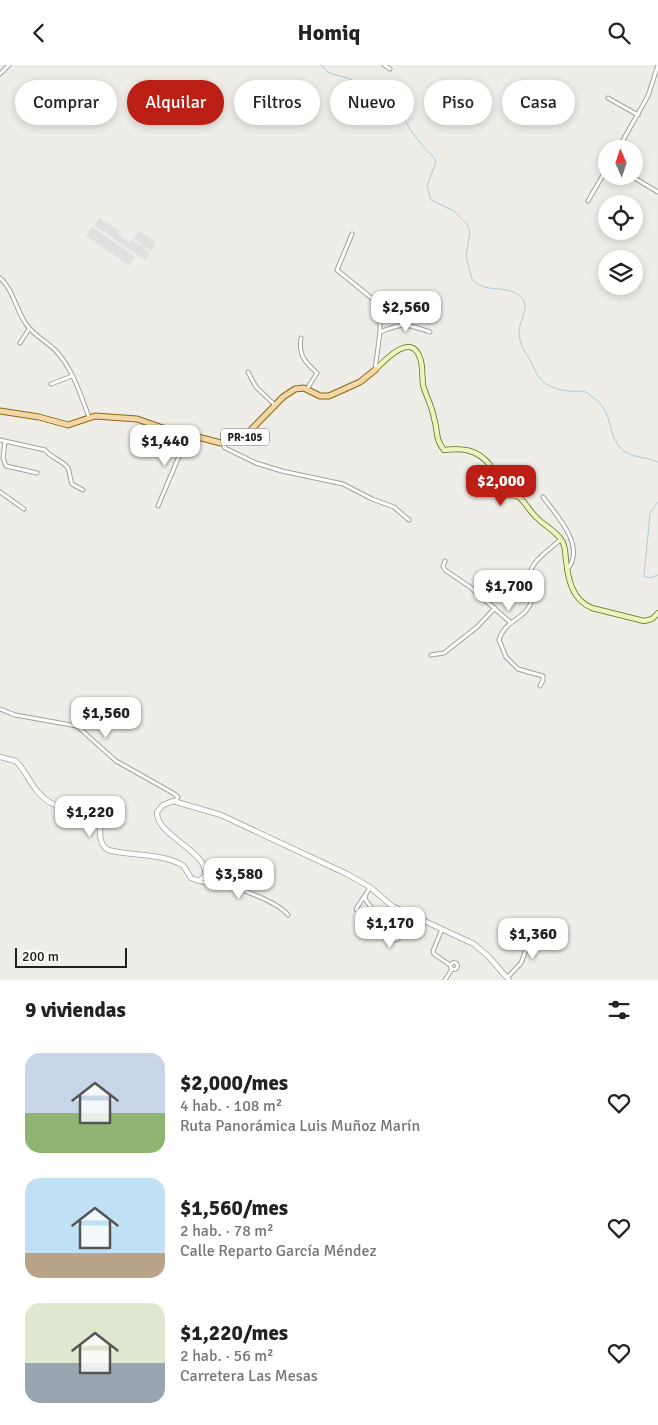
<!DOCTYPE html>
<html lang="es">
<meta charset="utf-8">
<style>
body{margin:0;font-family:Signika,sans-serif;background:#f6f6f6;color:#222;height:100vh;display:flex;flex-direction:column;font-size:19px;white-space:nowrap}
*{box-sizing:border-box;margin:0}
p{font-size:16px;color:#767676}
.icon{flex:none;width:28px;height:28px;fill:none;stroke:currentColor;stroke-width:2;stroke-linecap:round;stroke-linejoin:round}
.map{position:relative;height:915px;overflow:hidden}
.drawer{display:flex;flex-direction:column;background:#fff;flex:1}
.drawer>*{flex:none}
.banner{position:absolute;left:15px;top:15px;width:629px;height:45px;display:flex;gap:10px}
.needle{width:32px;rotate:357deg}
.fabs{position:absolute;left:598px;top:75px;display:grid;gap:10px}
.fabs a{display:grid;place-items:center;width:45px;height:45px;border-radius:50%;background:#fff;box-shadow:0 2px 8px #0003;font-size:25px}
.scale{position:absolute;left:15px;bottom:12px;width:112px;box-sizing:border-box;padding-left:5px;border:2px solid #202020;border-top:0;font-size:14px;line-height:18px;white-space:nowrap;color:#202020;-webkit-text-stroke:4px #fff;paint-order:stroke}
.price{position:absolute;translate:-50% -42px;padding:0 11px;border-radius:10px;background:#fff;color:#222;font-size:16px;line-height:32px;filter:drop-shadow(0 1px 2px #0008)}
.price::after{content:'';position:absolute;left:50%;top:30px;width:15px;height:11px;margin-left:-8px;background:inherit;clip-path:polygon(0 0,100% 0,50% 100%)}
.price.active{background:#bb1e15;color:#fff}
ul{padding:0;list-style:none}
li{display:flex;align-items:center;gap:15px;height:125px;padding:0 25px}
li span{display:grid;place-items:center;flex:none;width:140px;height:100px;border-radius:15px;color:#555}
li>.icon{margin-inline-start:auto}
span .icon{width:60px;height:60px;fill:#fffc;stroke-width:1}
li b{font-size:21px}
h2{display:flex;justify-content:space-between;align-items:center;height:60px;padding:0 25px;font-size:21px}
.tag{padding:0 18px;border-radius:22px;background:#fff;box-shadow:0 2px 8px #0003;font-size:18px;line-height:45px}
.tag.active{background:#bb1e15;color:#fff}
header{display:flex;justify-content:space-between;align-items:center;height:65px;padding:0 25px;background:#fff;font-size:22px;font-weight:700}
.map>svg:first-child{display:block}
.parking{fill:#e0e0e0}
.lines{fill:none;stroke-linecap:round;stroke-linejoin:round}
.stream{stroke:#adccd8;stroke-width:1}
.minor-casing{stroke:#a1a1a1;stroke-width:5}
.tertiary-casing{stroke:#a1a1a1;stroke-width:6}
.secondary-casing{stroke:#5e6d11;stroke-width:6}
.primary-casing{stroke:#8c6910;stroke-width:7}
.minor{stroke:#fff;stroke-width:3}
.tertiary{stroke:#fff;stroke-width:4.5}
.secondary{stroke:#eef3c2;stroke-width:4.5}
.primary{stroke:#f2d7a9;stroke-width:5}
.labels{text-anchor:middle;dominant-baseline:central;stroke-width:4.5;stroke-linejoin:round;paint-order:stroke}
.shield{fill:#fff;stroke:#636363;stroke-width:1}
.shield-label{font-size:11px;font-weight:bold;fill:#202020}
</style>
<header><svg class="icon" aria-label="back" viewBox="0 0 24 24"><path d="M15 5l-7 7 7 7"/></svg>Homiq<svg class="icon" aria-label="search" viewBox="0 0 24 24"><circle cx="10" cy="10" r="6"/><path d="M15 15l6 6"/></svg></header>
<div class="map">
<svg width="658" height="915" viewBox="0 0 658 915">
<rect width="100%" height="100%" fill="#efede7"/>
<g class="parking">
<path d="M 100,153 L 119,166 L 118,169 L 130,178 L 132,175 L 141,181 L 140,183 L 144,177 L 142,179 L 133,173 L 139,166 L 155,176 L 153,179 L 155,180 L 151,186 L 146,182 L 147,179 L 144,184 L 150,187 L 145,195 L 94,160 Z"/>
<path d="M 92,162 L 135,192 L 129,200 L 86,171 Z"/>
</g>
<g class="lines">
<g class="stream">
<path d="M 321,0 L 329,8 L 351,14 L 365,31 L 390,32 L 396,35 C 405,61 416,74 435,94 L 436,97 L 427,121 L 431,135 L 454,146 L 467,159 L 470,167 L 466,191 L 472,214 C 483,229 506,219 520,231 C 532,241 519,255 519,267 C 519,277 524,286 530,295 C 533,300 535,307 539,312 C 550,326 568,327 584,326 C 593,332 602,338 606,348 C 612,361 612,378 624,386 C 634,393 647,392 658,397"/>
<path d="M 658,437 L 650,448 L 644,511 L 650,513 L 658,510"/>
</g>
<defs>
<g id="minor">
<path d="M 384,0 L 390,4"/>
<path d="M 0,9 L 9,0"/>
<path d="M 608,33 L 638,50"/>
<path d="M 618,84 L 648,31 L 658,0"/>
<path d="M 631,111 L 658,127"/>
<path d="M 588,136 L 606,105"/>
<path d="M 352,169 L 337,205 L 374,235 L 380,244 L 380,267 L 375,305"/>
<path d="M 0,213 C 13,224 16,245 26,259 C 34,271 48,277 57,287 C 73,305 81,331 89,352"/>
<path d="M 380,267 C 405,257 406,259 430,267"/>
<path d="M 301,273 C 298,290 305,297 317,308 L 307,324"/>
<path d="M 20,278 L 29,264"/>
<path d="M 248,307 L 256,322 L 275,340"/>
<path d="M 51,319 L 72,311"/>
<path d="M 0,375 L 45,385 C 51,393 62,395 68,403 C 70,408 70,414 72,419 L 83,425"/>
<path d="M 5,377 L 3,393 L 6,401 L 37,408"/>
<path d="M 222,378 L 225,383 L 256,398 L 282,406 L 343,419 L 372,434 L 394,442 L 409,455"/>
<path d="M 0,427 L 24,444"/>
<path d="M 543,432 C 556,450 587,481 567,505"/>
<path d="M 158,441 L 188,370"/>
<path d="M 445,496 L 443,501 L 445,505 L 470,522 L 510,557"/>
<path d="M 431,590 L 444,588 L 477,562 L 495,543"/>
<path d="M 540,621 L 543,615 L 543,611 L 518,604 L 506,592 L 499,575 C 504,556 523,555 530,540 C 535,530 529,519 530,509 C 531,496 552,483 561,474"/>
<path d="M 0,644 L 15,650 L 77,661 L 116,696 L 173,728 L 178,732 L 175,737"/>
<path d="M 199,816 C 205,819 212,818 219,819 C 236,822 277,836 288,850"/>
<path d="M 370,822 L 366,829 L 365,834 L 390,868"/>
<path d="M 365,830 L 356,844 L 366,855 L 375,848"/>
<path d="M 442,864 L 433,886 L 434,889 L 450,900"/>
<circle cx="395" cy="870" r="5"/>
<circle cx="454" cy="901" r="3.5"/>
<path d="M 507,913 L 521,898 L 529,877 L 538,863"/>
<path d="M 445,915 L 452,904"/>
</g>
<path id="tertiary" d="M 0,692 L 16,696 C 29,710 33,728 51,738 C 64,745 88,742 96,749 C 105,759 94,776 108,785 C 129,791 162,788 182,800 C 186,803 188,809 191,813 L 199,816 L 205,811 C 210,787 156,771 157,747 L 163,740 L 173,736 L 221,750 L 347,809 L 370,822 L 392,841 L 474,879 L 489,892 L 509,915"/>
<path id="secondary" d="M 375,305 C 384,296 411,266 420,293 C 423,300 422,311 423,320 C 426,331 432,341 434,353 C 438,366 435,374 444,385 C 463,383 477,384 490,400 L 494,428 C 502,434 511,427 519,432 C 526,438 530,447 537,453 C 545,461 556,466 562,476 C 566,482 565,489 566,495 C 568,514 572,535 592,543 L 644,556 L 652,554 L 658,548"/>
<path id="primary" d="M 0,346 L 39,352 L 68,360 L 95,351 L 137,354 L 163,363 L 221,378 L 244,372 L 283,332 L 295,324 L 304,323 L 320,331 L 329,331 L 360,317 L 375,305"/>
</defs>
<use href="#minor" class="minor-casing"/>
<use href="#tertiary" class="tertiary-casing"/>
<use href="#secondary" class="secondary-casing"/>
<use href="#primary" class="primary-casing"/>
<use href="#minor" class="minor"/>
<use href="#tertiary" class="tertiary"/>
<use href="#secondary" class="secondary"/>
<use href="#primary" class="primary"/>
</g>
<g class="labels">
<rect class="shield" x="221" y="363.5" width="48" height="17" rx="4"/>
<g class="shield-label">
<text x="245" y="372">PR-105</text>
</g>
</g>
</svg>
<div class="fabs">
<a><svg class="needle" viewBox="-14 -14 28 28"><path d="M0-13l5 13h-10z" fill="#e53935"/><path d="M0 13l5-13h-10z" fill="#767676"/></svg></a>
<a><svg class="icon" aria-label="locate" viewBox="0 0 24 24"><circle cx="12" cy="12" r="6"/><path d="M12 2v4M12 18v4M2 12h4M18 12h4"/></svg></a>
<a><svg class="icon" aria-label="layers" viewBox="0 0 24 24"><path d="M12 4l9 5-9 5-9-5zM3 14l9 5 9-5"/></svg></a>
</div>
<div class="scale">200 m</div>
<b class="price" style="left:406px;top:268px">$2,560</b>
<b class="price" style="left:165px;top:402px">$1,440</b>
<b class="price active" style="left:501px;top:442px">$2,000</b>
<b class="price" style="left:509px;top:547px">$1,700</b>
<b class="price" style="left:106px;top:674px">$1,560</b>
<b class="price" style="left:90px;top:773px">$1,220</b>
<b class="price" style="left:239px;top:835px">$3,580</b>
<b class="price" style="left:390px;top:884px">$1,170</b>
<b class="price" style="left:533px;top:895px">$1,360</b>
<div class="banner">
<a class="tag">Comprar</a>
<a class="tag active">Alquilar</a>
<a class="tag">Filtros</a>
<a class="tag">Nuevo</a>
<a class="tag">Piso</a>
<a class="tag">Casa</a>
</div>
</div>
<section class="drawer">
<h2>9 viviendas<svg class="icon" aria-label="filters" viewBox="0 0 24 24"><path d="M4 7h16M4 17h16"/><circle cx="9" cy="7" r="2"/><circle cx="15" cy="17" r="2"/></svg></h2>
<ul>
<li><span style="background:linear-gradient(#c9d6e8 60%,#8fb573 0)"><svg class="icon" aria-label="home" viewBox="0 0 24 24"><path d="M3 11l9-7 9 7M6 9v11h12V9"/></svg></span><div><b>$2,000/mes</b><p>4 hab. · 108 m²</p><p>Ruta Panorámica Luis Muñoz Marín</p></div><svg class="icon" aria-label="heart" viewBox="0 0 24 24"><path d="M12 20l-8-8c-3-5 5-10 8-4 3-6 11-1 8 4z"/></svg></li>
<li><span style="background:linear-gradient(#bfe0f5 75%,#b9a48a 0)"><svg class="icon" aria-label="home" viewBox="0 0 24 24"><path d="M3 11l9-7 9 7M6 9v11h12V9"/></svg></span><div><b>$1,560/mes</b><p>2 hab. · 78 m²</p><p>Calle Reparto García Méndez</p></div><svg class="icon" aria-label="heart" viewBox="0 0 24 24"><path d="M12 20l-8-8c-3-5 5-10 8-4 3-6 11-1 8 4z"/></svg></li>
<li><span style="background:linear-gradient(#dfe7d0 60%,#9aa5b1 0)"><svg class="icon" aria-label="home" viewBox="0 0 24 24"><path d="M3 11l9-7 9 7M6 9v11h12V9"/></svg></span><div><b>$1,220/mes</b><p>2 hab. · 56 m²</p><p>Carretera Las Mesas</p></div><svg class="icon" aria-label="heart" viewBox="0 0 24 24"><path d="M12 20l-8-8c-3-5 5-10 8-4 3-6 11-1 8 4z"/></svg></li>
</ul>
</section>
